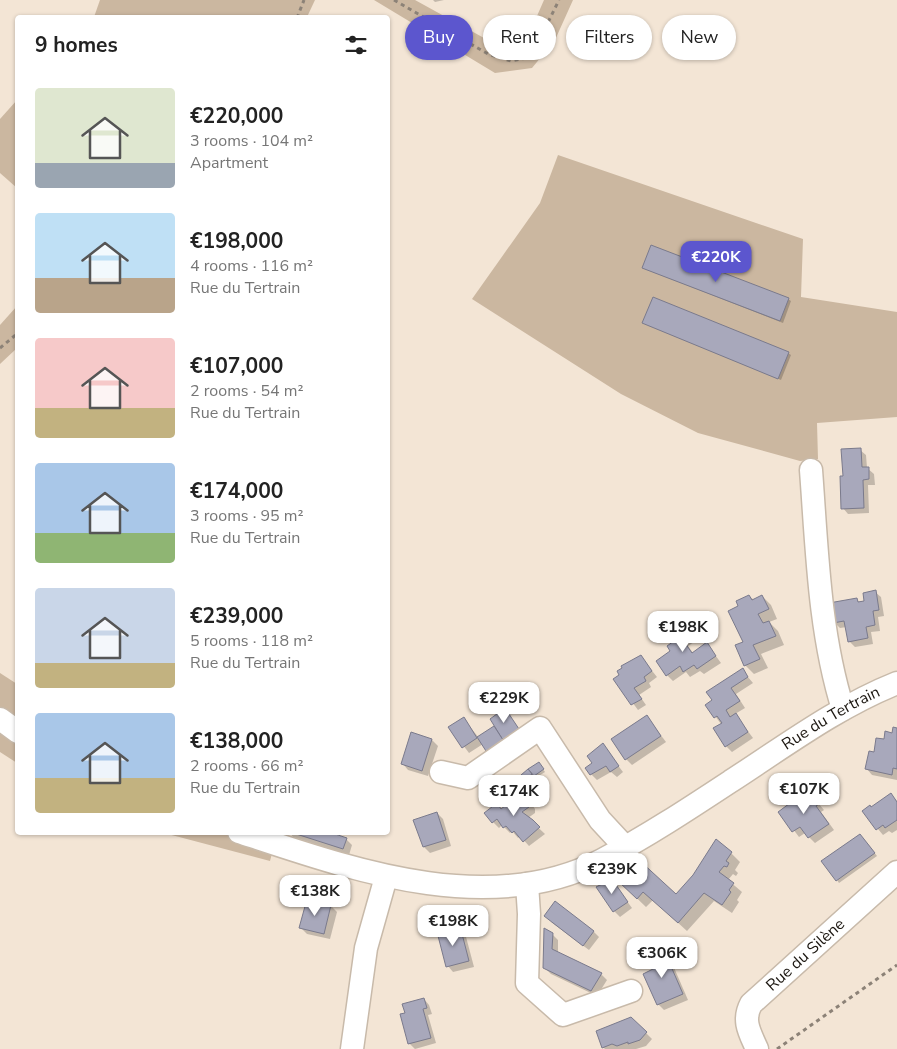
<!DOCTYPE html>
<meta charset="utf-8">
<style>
body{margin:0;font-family:"Nunito Sans",sans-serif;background:#f2f2f2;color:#222;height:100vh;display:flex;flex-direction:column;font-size:19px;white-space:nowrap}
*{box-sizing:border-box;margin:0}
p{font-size:16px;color:#767676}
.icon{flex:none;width:28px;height:28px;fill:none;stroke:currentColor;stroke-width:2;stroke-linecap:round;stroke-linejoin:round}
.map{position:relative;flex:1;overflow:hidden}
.details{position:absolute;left:15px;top:15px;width:375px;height:820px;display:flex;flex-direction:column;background:#fff;border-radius:5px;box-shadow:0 1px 4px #0004}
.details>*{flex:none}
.hud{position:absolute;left:405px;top:15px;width:416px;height:45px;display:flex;gap:10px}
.price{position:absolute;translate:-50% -42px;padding:0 11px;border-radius:10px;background:#fff;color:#222;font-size:16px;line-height:32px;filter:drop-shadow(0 1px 2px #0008)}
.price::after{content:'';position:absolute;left:50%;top:30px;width:15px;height:11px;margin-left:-8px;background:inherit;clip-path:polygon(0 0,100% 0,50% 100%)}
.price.current{background:#5c56ce;color:#fff}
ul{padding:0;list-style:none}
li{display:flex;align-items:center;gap:15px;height:125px;padding:0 20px}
li span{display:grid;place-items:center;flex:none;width:140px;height:100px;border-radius:5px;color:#555}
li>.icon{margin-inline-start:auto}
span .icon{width:60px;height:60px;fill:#fffc;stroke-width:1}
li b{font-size:21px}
h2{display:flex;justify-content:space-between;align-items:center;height:60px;padding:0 20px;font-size:21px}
.chip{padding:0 18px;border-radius:22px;background:#fff;box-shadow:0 1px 4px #0004;font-size:18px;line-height:45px}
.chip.current{background:#5c56ce;color:#fff}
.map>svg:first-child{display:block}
.green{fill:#cbb7a0}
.shadow{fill:#0003}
.building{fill:#a8a8bb;stroke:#7a7a8c}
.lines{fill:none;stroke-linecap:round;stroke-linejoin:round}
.minor-casing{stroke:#c8baaa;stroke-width:25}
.path{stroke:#8c8277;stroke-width:3;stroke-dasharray:4 4;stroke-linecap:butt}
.minor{stroke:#fff;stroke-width:22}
.labels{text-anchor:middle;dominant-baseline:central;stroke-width:4;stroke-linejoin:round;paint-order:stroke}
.street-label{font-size:16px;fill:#1c1711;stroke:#fff}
</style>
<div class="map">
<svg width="897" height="1049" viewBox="0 0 897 1049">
<rect width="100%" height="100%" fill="#f3e5d5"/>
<g class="green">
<path d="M 100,0 L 315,0 L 307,17 L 94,17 Z"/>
<path d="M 374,0 L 415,0 L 504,49 L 523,48 L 544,0 L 573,0 L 555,40 L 532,68 L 495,73 Z"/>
<path d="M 17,100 L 17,188 L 0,173 L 0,119 Z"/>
<path d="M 558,155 L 803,239 L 801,297 L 897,312 L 897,417 L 817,423 L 818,459 L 800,461 L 698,433 L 621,394 L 472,299 L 540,203 Z"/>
<path d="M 17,306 L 17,348 L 0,364 L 0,325 Z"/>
<path d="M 0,673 L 17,684 L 17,763 L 0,752 Z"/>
<path d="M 164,833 L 262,833 L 276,838 L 270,861 Z"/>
</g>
<g class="shadow">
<path d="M 433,0 L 444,0 L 435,2 Z"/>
<path d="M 643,268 L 788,299 L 791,301 L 783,323 Z"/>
<path d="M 643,323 L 788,353 L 791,355 L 781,380 Z"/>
<path d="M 860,450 L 866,455 L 867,468 L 874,474 L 875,485 L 868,485 L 869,513 L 848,514 L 843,508 L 844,477 Z"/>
<path d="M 875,592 L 881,597 L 884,616 L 878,617 L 880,631 L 871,632 L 873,644 L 855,647 L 849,641 L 847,627 L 840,628 L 834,622 L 857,600 L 860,603 L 866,602 Z"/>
<path d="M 749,596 L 754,600 L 762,596 L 771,605 L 777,619 L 769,622 L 778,631 L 784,645 L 761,654 L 768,668 L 754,674 L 745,665 L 739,607 Z"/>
<path d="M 679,622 L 694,642 L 688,646 L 693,653 L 707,644 L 721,663 L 704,674 L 700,671 L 690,677 L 686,672 L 673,681 L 667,675 Z"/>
<path d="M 641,657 L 657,677 L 649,683 L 651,687 L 639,695 L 646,705 L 638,710 L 615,679 Z"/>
<path d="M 742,670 L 753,683 L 736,694 L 745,708 L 735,714 L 753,738 L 732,752 L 726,746 L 721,724 L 707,705 L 714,701 Z"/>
<path d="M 505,710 L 524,736 L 490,753 L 483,744 L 469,753 L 450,728 L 463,718 L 479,738 L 494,728 L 498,732 Z"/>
<path d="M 647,717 L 666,742 L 632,765 L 626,759 Z"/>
<path d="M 897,729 L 897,780 L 872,775 L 867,769 L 875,754 Z"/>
<path d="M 412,734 L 432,740 L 438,746 L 428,776 L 408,770 L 403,764 Z"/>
<path d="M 602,744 L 623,772 L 617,777 L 611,772 L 597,780 L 591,774 Z"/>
<path d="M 539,763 L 545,772 L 529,782 L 523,775 Z"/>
<path d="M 808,791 L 824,810 L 821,812 L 834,830 L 815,843 L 805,833 L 799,837 L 780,812 Z"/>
<path d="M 891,795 L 897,801 L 897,830 L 892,833 L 889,831 L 883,835 L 863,811 L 872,808 Z"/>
<path d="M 528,799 L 535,809 L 535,813 L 528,818 L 545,834 L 529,846 L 520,836 L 518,838 L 512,831 L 510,833 L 502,825 L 499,828 L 493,822 L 497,804 L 502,810 Z"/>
<path d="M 437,813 L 443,819 L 451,846 L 430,853 L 424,847 Z"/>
<path d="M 289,832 L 331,832 L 331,834 L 346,839 L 352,845 L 349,855 L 293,837 Z"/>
<path d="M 863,838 L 877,856 L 839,883 L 837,880 Z"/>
<path d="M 731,853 L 740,862 L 735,870 L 738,873 L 736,876 L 733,874 L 728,880 L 742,892 L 737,900 L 739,902 L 732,913 L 714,901 L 687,931 L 653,900 L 646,907 L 620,882 L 677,896 Z"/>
<path d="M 612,881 L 632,908 L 620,917 L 614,911 Z"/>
<path d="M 308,900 L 331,906 L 337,912 L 330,939 L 307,934 L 301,928 Z"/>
<path d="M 551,922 L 594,932 L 599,937 L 589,950 Z"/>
<path d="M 460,928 L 465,933 L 474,967 L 453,972 L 448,966 Z"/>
<path d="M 552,934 L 558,940 L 558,953 L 601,974 L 607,980 L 597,996 L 551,974 L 545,968 Z"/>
<path d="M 663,950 L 669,956 L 688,1000 L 664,1010 L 658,1004 Z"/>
<path d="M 424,999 L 429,1005 L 432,1014 L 428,1015 L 436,1043 L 415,1049 L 409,1043 L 406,1014 Z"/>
<path d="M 631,1018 L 652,1039 L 646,1046 L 636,1049 L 605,1049 L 603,1047 Z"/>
</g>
<g class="building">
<path d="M 651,245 L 789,298 L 780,321 L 642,268 Z"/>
<path d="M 653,297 L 789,352 L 778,379 L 642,323 Z"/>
<path d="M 861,448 L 862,467 L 869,467 L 869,479 L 863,480 L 864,508 L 841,509 L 840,476 L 843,476 L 841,449 Z"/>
<path d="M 876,590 L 879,610 L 873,611 L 875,625 L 866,627 L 868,638 L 848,642 L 844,621 L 833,623 L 829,603 L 857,598 L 858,602 L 864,601 L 863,593 Z"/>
<path d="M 749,595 L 752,600 L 762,595 L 769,609 L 758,614 L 763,623 L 769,621 L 776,636 L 753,645 L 760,659 L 744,666 L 735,645 L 743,642 L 728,611 L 738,606 L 736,601 Z"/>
<path d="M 679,621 L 689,636 L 683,640 L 692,653 L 707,642 L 716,656 L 697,669 L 694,665 L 683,672 L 680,666 L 666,676 L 656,661 L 670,651 L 667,646 L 674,641 L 666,629 Z"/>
<path d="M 641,655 L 652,671 L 644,677 L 646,681 L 634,688 L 642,699 L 631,705 L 613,679 L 619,675 L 617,671 L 622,668 L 621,666 Z"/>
<path d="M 743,668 L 748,677 L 731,688 L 740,701 L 726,710 L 730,717 L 736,713 L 748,732 L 725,747 L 713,728 L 722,723 L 717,716 L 714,718 L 705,705 L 712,700 L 706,692 Z"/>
<path d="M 505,708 L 519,729 L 503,740 L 490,719 Z"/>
<path d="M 647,715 L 661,736 L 625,760 L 611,739 Z"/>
<path d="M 464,717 L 477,738 L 462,748 L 448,727 Z"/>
<path d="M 494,726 L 503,740 L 486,751 L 477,737 Z"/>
<path d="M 893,727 L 897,728 L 897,769 L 893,768 L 892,775 L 865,769 L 869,751 L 874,752 L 876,738 L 884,739 L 885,731 L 892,733 Z"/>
<path d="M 411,732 L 432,739 L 422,771 L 401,764 Z"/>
<path d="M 603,743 L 619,766 L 610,772 L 606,766 L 590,775 L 585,768 L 592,763 L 587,756 Z"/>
<path d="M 539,762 L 544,769 L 534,776 L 528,769 Z"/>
<path d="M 528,769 L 532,774 L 525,780 L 521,775 Z"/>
<path d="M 809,789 L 819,804 L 816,806 L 829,824 L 808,838 L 800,827 L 792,832 L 778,812 Z"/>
<path d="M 522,792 L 530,802 L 529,807 L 522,812 L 533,820 L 540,827 L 523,842 L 514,831 L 512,833 L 506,826 L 503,828 L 497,819 L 492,823 L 484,813 L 497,803 L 501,809 Z"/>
<path d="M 891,793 L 897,802 L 897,820 L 885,828 L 883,825 L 876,830 L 862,811 L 870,805 L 871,807 Z"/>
<path d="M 437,812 L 446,840 L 423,847 L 413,820 Z"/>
<path d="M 290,832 L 329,832 L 347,838 L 343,849 Z"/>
<path d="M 860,834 L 875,853 L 836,881 L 821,861 Z"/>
<path d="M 716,839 L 732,852 L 726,861 L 729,863 L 727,867 L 724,866 L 719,872 L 734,883 L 729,890 L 731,892 L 722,905 L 704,893 L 678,923 L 643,892 L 637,899 L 619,882 L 639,860 L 676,894 L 693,875 Z"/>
<path d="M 612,879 L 628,902 L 613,912 L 596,887 Z"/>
<path d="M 307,899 L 331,905 L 324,934 L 299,928 Z"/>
<path d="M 555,901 L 594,931 L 583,946 L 544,916 Z"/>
<path d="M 460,926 L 469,961 L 446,967 L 437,932 Z"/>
<path d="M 544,928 L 553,933 L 552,949 L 602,973 L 591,991 L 543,968 Z"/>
<path d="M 663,948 L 683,994 L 657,1005 L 643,974 L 655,968 L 649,955 Z"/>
<path d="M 424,998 L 427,1008 L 423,1009 L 431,1038 L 408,1044 L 400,1014 L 405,1013 L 402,1004 Z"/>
<path d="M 631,1017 L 647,1032 L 640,1040 L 628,1044 L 628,1042 L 617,1046 L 612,1044 L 602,1048 L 596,1031 Z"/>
</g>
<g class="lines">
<defs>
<g id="minor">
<path d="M 811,470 C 817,549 819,632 843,709"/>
<path d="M 0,719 L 18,732"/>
<path d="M 441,772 L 468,778 L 540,728 L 600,820 L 625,847"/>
<path id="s1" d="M 239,832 C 351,869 489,919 602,860 C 646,837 690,808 731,781 C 785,746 837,707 897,683"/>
<path d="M 527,884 L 529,914 L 527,983 L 563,1015 L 631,991"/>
<path d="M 352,1049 L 366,948 L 386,877"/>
<path id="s2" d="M 757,1049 C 750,1033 742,1021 751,1004 L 897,872"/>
</g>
</defs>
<use href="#minor" class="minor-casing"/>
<g class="path">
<path d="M 394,0 L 488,54 L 511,61 L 531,57 L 559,0"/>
<path d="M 297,18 L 304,0"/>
<path d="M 0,348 L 18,333"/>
<path d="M 777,1049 L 897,965"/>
</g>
<use href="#minor" class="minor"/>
</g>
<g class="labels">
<g class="street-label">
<text stroke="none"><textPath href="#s1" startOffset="644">Rue du Tertrain</textPath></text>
<text stroke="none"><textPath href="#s2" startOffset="121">Rue du Silène</textPath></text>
</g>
</g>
</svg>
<b class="price current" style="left:716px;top:283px">€220K</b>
<b class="price" style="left:683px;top:653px">€198K</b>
<b class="price" style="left:504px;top:724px">€229K</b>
<b class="price" style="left:804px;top:815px">€107K</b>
<b class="price" style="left:514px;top:817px">€174K</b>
<b class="price" style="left:612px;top:895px">€239K</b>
<b class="price" style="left:315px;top:917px">€138K</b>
<b class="price" style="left:453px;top:947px">€198K</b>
<b class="price" style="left:662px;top:979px">€306K</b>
<div class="hud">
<a class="chip current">Buy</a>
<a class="chip">Rent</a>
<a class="chip">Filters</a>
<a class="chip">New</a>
</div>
<section class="details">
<h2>9 homes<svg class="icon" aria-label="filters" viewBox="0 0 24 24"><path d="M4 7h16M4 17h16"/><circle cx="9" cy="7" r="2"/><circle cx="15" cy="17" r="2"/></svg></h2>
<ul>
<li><span style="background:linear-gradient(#dfe7d0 75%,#9aa5b1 0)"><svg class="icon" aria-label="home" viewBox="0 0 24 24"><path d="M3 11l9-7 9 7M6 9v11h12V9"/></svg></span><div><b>€220,000</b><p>3 rooms · 104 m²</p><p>Apartment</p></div></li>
<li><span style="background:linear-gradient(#bfe0f5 65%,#b9a48a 0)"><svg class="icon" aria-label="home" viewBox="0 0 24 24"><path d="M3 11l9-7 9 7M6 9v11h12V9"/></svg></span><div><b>€198,000</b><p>4 rooms · 116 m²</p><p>Rue du Tertrain</p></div></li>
<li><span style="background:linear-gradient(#f6c9c9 70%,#c2b280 0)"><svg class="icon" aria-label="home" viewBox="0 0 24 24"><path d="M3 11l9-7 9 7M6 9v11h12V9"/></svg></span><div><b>€107,000</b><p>2 rooms · 54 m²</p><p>Rue du Tertrain</p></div></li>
<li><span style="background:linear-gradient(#a9c7e8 70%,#8fb573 0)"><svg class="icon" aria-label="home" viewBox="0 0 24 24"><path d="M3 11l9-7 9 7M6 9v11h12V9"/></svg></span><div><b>€174,000</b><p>3 rooms · 95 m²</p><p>Rue du Tertrain</p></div></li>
<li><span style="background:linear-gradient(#c9d6e8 75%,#c2b280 0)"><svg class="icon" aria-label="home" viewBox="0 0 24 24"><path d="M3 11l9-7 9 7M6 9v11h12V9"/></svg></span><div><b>€239,000</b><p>5 rooms · 118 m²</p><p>Rue du Tertrain</p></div></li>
<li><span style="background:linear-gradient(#a9c7e8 65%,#c2b280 0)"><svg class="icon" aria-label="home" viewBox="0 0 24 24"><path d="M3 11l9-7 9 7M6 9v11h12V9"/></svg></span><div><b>€138,000</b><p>2 rooms · 66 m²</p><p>Rue du Tertrain</p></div></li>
</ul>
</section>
</div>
